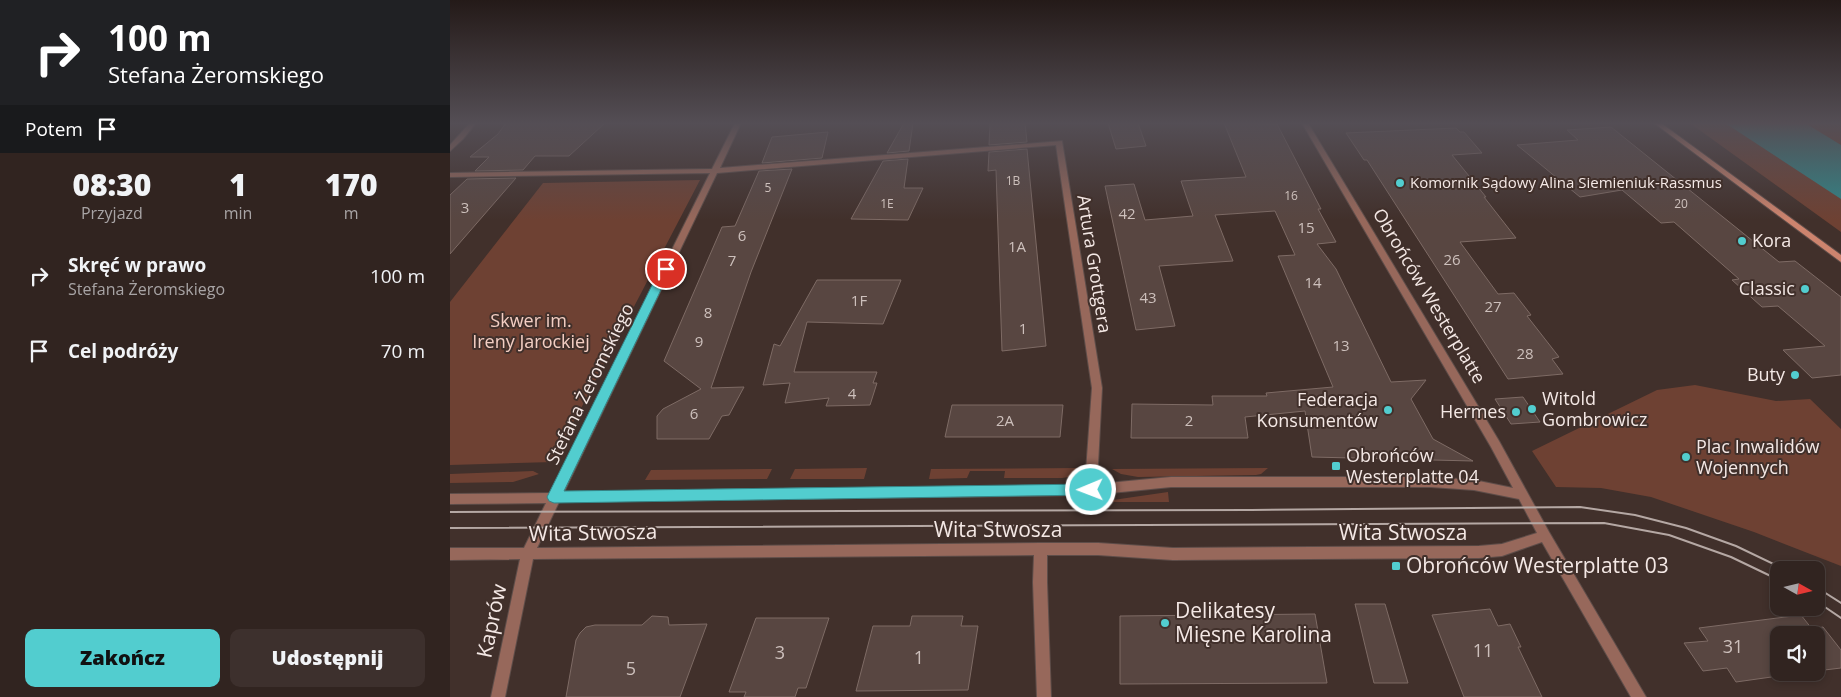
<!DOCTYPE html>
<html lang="pl">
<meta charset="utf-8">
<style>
body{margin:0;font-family:"Open Sans",sans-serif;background:#3d302d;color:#f1f3f6;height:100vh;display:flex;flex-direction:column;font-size:19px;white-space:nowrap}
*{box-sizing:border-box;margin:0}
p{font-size:16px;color:#a8a4a5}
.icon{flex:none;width:28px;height:28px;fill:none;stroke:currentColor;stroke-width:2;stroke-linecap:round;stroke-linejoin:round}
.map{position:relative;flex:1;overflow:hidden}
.side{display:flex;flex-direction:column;background:#312420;width:450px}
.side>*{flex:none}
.top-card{background:#202124;color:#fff;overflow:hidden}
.needle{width:32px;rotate:98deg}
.fabs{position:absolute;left:1320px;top:561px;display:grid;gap:10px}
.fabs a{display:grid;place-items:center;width:55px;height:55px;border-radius:10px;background:#312420;box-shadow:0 2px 8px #0003,0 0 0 1px #4c413e;font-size:25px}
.pin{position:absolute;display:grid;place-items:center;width:42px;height:42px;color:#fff;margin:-21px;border:2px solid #fff;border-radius:50%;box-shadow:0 1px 5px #0007}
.me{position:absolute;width:55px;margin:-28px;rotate:269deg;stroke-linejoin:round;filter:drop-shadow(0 0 4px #0008)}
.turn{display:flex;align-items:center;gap:18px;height:105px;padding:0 25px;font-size:22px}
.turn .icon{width:65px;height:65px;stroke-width:2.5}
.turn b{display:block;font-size:35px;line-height:42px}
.then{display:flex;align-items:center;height:48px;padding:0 25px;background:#0003;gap:10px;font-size:19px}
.eta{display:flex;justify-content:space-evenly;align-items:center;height:85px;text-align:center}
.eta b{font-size:30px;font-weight:800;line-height:35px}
.action{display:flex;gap:10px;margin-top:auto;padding:10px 25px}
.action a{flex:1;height:58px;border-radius:10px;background:#52cdcf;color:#111;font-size:20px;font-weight:800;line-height:58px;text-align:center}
.action a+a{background:#3d302d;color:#f1f3f6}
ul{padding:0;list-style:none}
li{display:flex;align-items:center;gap:15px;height:75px;padding:0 25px}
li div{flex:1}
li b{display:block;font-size:19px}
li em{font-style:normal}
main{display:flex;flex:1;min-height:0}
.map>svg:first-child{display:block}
</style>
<main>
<section class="side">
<div class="top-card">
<div class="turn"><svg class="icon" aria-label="right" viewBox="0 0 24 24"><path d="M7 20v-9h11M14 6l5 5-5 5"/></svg><div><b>100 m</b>Stefana Żeromskiego</div></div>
<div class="then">Potem<svg class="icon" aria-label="arrive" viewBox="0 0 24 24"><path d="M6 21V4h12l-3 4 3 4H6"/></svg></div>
</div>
<div class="eta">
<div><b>08:30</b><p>Przyjazd</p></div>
<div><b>1</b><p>min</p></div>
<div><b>170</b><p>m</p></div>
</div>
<ul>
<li><svg class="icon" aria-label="right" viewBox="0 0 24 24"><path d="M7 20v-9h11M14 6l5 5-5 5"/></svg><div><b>Skręć w prawo</b><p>Stefana Żeromskiego</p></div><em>100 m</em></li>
<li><svg class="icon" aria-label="arrive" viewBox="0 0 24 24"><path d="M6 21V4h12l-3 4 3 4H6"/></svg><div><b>Cel podróży</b></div><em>70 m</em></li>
</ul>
<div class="action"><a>Zakończ</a><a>Udostępnij</a></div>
</section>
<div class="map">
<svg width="1391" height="697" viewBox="0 0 1391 697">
<rect width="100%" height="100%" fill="#41302b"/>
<path fill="#6e4133" d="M1239,123h152v109l-143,-103z
M250,180l-147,282 -103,3v-163l93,-119z
M1245,385l81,16 34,-2 31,30v137l-87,-34 -103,-35 -50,-9 -45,-1 -24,-36 125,-61z
M417,468l-3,11h-74l5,-10z
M630,468l-11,9 -7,1h-58l1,-7h-35l-3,7 -38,1 2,-10z
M818,468l-7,6 -5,1 -118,2 -17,-3 -9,-5z
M322,469l-5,10 -122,1 6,-10z
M83,471l6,3 -26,8 -63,1v-9z
M718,492l1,10h-70z"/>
<path fill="#318789" d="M1275,123h80l36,22v54z"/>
<path fill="#584641" stroke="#7e6b65" d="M56,123h99l-36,33h-34l-12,14 -48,1 14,-14h-19l28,-23z
M454,123h9l-4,28 -22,2z
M540,123h35l2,19 -38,3z
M658,123h30l8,23 -30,3z
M774,123l53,1 44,85h-3l18,33 -19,2 19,25 55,113 35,-2 -15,19 22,40 40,22 -161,-4 -7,-46 -60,6 3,21h-117l1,-34 81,1 -1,-9h55l-1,-3 67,-6 -55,-131 17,-1 -20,-44 -60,4 18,46 -74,5 16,60 -39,4 -31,-144 29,-2 11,36 48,-4 -12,-35 65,-4z
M1161,127l168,135 16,-1 46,36v78l-29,3 -29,-28 42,-4 -47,-40 -16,1 -30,-27 7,-1 -65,-57 -13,1 -39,-33 -42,7 -63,-52 61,-5 -11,-10z
M1006,128l4,4h4l18,21 -30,2 34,42h-2l32,41 -56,4 38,52 16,-1 17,22 -4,1 32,41 -7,2 11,15 -55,5 -141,-219h-3l-18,-27z
M378,132l-6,26 -60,5 10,-26z
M577,149l19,197 -44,5 -6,-181 -8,1 1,-19z
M458,159l-4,29h19l-15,32 -57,-1 32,-58z
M342,169l-41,103 -40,116 33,-1 -15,28 -7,1 -13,23h-52v-23l6,-7 38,-20 -37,-28 58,-134 13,-1 24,-55z
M66,178l-66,76v-59l17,-16z
M367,280h84l-18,44 -76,-2 -13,50h83l-4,11h4l-7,22 -44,1 3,-8 -44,5 5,-20 -27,2 11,-41 6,2z
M1073,397l17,25 -29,2 -16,-25z
M502,405h111l-3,32h-115z
M905,604h30l23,79h-34z
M1040,609l8,17 12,-2 11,23h-3l24,50h-78l-32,-82z
M865,614l12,69 -207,1v-68z
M1351,615l11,14 11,-2 18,23v18l-25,3v-36h-37v37h28l-71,10 -9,-14 -24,3 -19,-28 24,-2 -9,-13z
M202,616l16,1 1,8 38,-1 -27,73h-114l10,-57 4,-7 6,-6 9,-2h47z
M462,616h51l-2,10h17l-10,64 -112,1 17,-65h37z
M306,618h73l-23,70h-8l-3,9h-51l2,-5h-17z"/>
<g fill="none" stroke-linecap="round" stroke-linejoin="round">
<defs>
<path id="street" d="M20,123h6l-13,16 -13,12v-6z
M285,123h6l-21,45 342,-27 40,247 -5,96 74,-7h260l43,3 39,8 -22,-41 -189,-324h6l191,318 50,91 97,165h-15l-89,-155 -40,14 -23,2 -306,2 -75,-5h-51v27l4,115h-14l-4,-115 1,-27 -501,4 -28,138h-14l29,-138 -70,1v-12h74l22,-45 -96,1v-10l101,-1 159,-320 -260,4v-4l262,-4zM606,145l36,243 -7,97 -521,7 153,-319zM721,487h260l43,3 45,9 18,34 -35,11 -23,2 -306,2 -75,-5h-57l-504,5 22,-46 532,-7z"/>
<path id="secondary" d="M1204,123h7l180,132v7z"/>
</defs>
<use href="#street" stroke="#5e4d49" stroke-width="2"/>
<use href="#secondary" stroke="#5e4d49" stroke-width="2"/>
<use href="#street" fill="#97685b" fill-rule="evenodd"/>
<use href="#secondary" fill="#cd846e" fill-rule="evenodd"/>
<path stroke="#b5a8a4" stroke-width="2" d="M0,512l801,-2 329,-3 55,8 51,13 50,18 50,24
M0,528l1154,-5 65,12 62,22 48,23
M1366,587l25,16
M1366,601l25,17"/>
</g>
<linearGradient id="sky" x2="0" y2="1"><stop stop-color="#241a18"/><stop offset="0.56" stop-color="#544e55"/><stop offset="1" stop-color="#544e55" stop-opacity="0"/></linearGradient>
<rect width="1391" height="220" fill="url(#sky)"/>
<path fill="#52cdcf" stroke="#358587" d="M216,266l5,3 -107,222 527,-7 5,2 2,4 -2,4 -5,1 -537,8 -5,-2 -2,-4 113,-228z"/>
<g fill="#52cdcf" stroke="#41302b" stroke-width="2">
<circle cx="950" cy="183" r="5"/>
<circle cx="1292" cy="241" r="5"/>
<circle cx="1355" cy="289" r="5"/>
<circle cx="1345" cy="375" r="5"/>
<circle cx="1082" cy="409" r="5"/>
<circle cx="938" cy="410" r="5"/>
<circle cx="1066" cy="412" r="5"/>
<circle cx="1236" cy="457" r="5"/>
<rect x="881" y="461" width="10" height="10" rx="2.5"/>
<rect x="941" y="561" width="10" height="10" rx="2.5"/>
<circle cx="715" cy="623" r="5"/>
</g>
<g text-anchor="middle" stroke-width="4" stroke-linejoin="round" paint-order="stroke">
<g font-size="12" fill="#cdc0bc">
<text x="563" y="185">1B</text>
<text x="318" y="192">5</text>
<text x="841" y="200">16</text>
<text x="437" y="208">1E</text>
<text x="1231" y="208">20</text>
</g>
<g font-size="15" fill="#f4e8e5" stroke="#41302b" text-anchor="start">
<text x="960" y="188">Komornik Sądowy Alina Siemieniuk-Rassmus</text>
</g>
<g font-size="15" fill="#cdc0bc">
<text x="15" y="213">3</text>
<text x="677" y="219">42</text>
<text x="856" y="233">15</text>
<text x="292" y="241">6</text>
<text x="567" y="252">1A</text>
<text x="1002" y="265">26</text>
<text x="282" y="266">7</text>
<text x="863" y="288">14</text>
<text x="698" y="303">43</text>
<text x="409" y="306">1F</text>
<text x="1043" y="312">27</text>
<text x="258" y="318">8</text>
<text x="573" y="334">1</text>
<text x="249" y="347">9</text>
<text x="891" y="351">13</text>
<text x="1075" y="359">28</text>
<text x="402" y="399">4</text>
<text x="244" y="419">6</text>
<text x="555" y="426">2A</text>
<text x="739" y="426">2</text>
</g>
<g font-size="18" fill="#f4e8e5" stroke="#41302b" text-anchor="start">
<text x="1302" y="247">Kora</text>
<text x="1345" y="295" text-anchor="end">Classic</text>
<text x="1335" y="381" text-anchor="end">Buty</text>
<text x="1092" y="405">Witold<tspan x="1092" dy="21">Gombrowicz</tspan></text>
<text x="928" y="406" text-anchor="end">Federacja<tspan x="928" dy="21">Konsumentów</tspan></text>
<text x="1056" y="418" text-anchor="end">Hermes</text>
<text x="1246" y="453">Plac Inwalidów<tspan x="1246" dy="21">Wojennych</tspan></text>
<text x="896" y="462">Obrońców<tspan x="896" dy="21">Westerplatte 04</tspan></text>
</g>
<g font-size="18" fill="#f4e8e5" stroke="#41302b">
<text transform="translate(644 264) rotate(81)" y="6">Artura Grottgera</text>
<text transform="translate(979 296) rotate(59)" y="6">Obrońców Westerplatte</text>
<text transform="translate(140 384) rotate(-64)" y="6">Stefana Żeromskiego</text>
</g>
<g font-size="18" fill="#f3cec3" stroke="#41302b">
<text x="81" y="327">Skwer im.<tspan x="81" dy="21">Ireny Jarockiej</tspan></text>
</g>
<g font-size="18" fill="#cdc0bc">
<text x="1283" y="653">31</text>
<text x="1033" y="657">11</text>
<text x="330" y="659">3</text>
<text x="469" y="664">1</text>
<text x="181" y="675">5</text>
</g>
<g font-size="21" fill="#f4e8e5" stroke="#41302b">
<text x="548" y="537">Wita Stwosza</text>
<text transform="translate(143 533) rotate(-1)" y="7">Wita Stwosza</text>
<text x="953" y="540">Wita Stwosza</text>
<text transform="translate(42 621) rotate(-78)" y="7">Kaprów</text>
</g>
<g font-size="21" fill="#f4e8e5" stroke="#41302b" text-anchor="start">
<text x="956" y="573">Obrońców Westerplatte 03</text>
<text x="725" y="618">Delikatesy<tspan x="725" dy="24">Mięsne Karolina</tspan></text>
</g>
</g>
</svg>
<div class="fabs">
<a><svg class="needle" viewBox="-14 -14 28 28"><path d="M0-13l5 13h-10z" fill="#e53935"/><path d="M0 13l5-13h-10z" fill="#a8a4a5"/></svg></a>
<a><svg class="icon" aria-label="sound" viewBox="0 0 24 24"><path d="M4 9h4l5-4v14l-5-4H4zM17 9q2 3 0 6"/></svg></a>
</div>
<div class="pin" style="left:216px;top:269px;background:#d93025"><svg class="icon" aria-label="arrive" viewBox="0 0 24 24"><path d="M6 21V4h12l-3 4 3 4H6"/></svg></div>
<svg class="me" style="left:641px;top:490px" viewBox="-20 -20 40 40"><circle r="17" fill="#52cdcf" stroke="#fff" stroke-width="3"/><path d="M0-11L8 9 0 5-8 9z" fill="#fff"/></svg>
</div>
</main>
